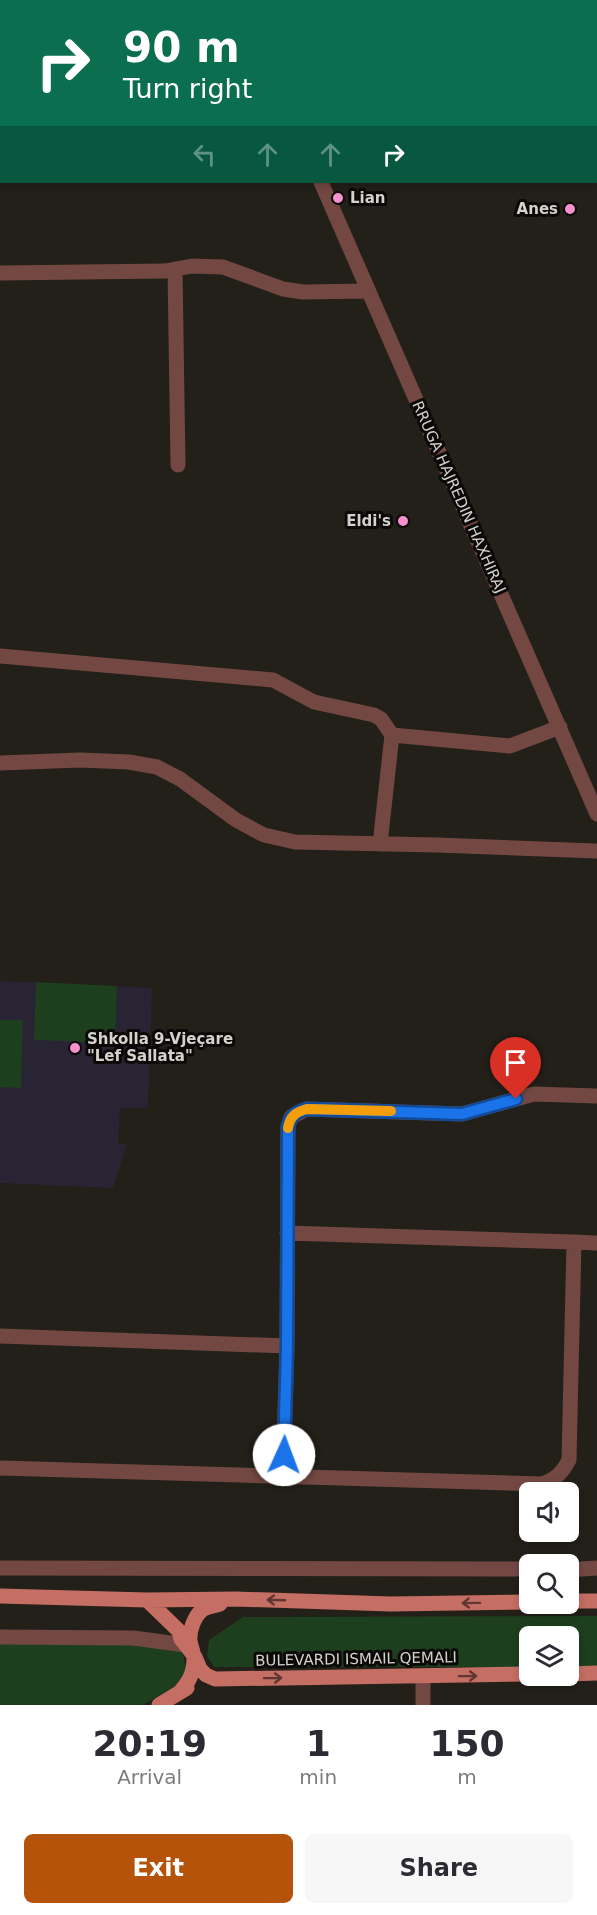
<!DOCTYPE html>
<meta charset="utf-8">
<style>
body{margin:0;font-family:"DejaVu Sans",sans-serif;background:#f7f7f7;color:#2b2b33;height:100vh;display:flex;flex-direction:column;font-size:22px;white-space:nowrap}
*{box-sizing:border-box;margin:0}
p{font-size:20px;color:#7c7c81}
.icon{flex:none;width:33px;height:33px;fill:none;stroke:currentColor;stroke-width:2;stroke-linecap:round;stroke-linejoin:round}
.map{position:relative;height:1705px;overflow:hidden}
.details{display:flex;flex-direction:column;background:#fff;flex:1}
.details>*{flex:none}
.banner{position:absolute;left:0px;top:0px;width:597px;height:183px;box-shadow:0 3px 9px #0003;background:#0b6e4f;color:#fff;overflow:hidden}
.buttons{position:absolute;left:519px;top:1482px;display:grid;gap:12px}
.buttons a{display:grid;place-items:center;width:60px;height:60px;border-radius:9px;background:#fff;box-shadow:0 3px 9px #0003;font-size:30px}
.pin{position:absolute;display:grid;place-items:center;width:51px;height:51px;color:#fff;margin:-62px -26px;border-radius:50% 50% 50% 0;rotate:-45deg;box-shadow:0 0 6px #0007}
.pin .icon{rotate:45deg}
.me{position:absolute;width:66px;margin:-33px;rotate:2deg;stroke-linejoin:round;filter:drop-shadow(0 0 4px #0008)}
.turn{display:flex;align-items:center;gap:21px;height:126px;padding:0 24px;font-size:27px}
.turn .icon{width:78px;height:78px;stroke-width:2.5}
.turn b{display:block;font-size:42px;line-height:51px}
.lanes{display:flex;align-items:center;height:57px;padding:0 24px;background:#0003;justify-content:center;gap:30px;direction:ltr}
.lanes .off{opacity:.35}
.eta{display:flex;justify-content:space-evenly;align-items:center;height:102px;text-align:center}
.eta b{font-size:36px;font-weight:600;line-height:42px}
.button{display:flex;gap:12px;margin-top:auto;padding:12px 24px}
.button a{flex:1;height:69px;border-radius:9px;background:#b45309;color:#fff;font-size:24px;font-weight:600;line-height:69px;text-align:center}
.button a+a{background:#f7f7f7;color:#2b2b33}
.map>svg:first-child{display:block}
</style>
<div class="map">
<svg width="597" height="1705" viewBox="0 0 597 1705">
<rect width="100%" height="100%" fill="#231f19"/>
<path fill="#282434" d="M0,981l152,7 -4,120h-28l-2,36h9l-14,44 -113,-5z"/>
<path fill="#1d3f1e" d="M36,982l81,4 -2,57 -81,-3z
M0,1020h23l-2,68 -21,-1z
M597,1616v51h-28l-1,-31h-38l-1,31h-315l-7,-11 2,-16 34,-23z
M0,1642l135,2 47,7 5,19 -13,17 -31,18h-143z"/>
<g fill="none" stroke-linecap="round" stroke-linejoin="round">
<path stroke="#734843" stroke-width="15" d="M164,0l17,2
M537,0l1,2
M87,2l7,-2
M250,2l6,-2
M0,43l2,-1
M596,90l1,2
M321,182l276,632
M175,269l3,196
M0,273l165,-2 27,-5 31,1 60,22 20,3 65,-1
M0,656l273,24 41,22 60,13 7,4 11,16 118,11 50,-19
M0,763l80,-3 49,2 28,5 23,12 56,41 28,15 31,7 143,3 159,6
M380,844l12,-109
M287,1233l287,9
M0,1336l287,10
M0,1468l542,16c14,-5 20,-11 27,-24l5,-218 23,1
M283,1477l4,-131 1,-220 3,-9 16,-8 155,5 72,-20 63,2
M0,1568l530,1
M568,1570l29,-2
M0,1637l133,1 53,7
M423,1705v-29"/>
<path stroke="#c56e64" stroke-width="15" d="M0,1596l147,4 89,-1 155,5 139,-2
M147,1600l32,31 2,8 14,18 5,12 6,6 9,4 315,-5
M568,1601h29
M568,1674l29,-1
M179,1693c9,-10 15,-19 15,-34 0,-6 -3,-12 -4,-18 -1,-10 4,-24 12,-31 4,-3 13,-4 18,-6
M159,1705l28,-17"/>
</g>
<defs><path id="oneway-shaft" d="M-6 0H5M1.5-3L5.5 0L1.5 3" fill="none" stroke-width="1.6" stroke-linecap="round" stroke-linejoin="round" transform="scale(1.5)"/></defs>
<g stroke="#5f3631">
<use href="#oneway-shaft" transform="translate(276 1600) rotate(-178)"/>
<use href="#oneway-shaft" transform="translate(471 1603) rotate(179)"/>
<use href="#oneway-shaft" transform="translate(468 1676) rotate(-1)"/>
<use href="#oneway-shaft" transform="translate(273 1678) rotate(-1)"/>
</g>
<g fill="none" stroke-linecap="round" stroke-linejoin="round">
<defs>
<path id="route" d="M284,1455l3,-109 1,-220c3,-11 8,-14 19,-17l155,5 54,-15"/>
</defs>
<use href="#route" stroke="#114b97" stroke-width="15"/>
<use href="#route" stroke="#1a73e8" stroke-width="10"/>
<path stroke="#f59e0b" stroke-width="10" d="M288,1128c2,-12 8,-16 19,-19l84,2"/>
</g>
<g fill="#f690cf" stroke="#0b0907" stroke-width="2">
<circle cx="338" cy="198" r="6"/>
<circle cx="570" cy="209" r="6"/>
<circle cx="403" cy="521" r="6"/>
<circle cx="75" cy="1048" r="6"/>
</g>
<g text-anchor="middle" stroke-width="6" stroke-linejoin="round" paint-order="stroke">
<g font-size="15" font-weight="bold" fill="#d4d2cd" stroke="#0b0907" text-anchor="start">
<text x="350" y="203">Lian</text>
<text x="558" y="214" text-anchor="end">Anes</text>
<text x="391" y="526" text-anchor="end">Eldi's</text>
<text x="87" y="1044">Shkolla 9-Vjeçare<tspan x="87" dy="17">"Lef Sallata"</tspan></text>
</g>
<g font-size="15" fill="#d4d2cd" stroke="#0b0907">
<text transform="translate(459 497) rotate(66)" y="5">RRUGA HAJREDIN HAXHIRAJ</text>
<text transform="translate(356 1659) rotate(-1)" y="5">BULEVARDI ISMAIL QEMALI</text>
</g>
</g>
</svg>
<div class="buttons">
<a><svg class="icon" aria-label="sound" viewBox="0 0 24 24"><path d="M4 9h4l5-4v14l-5-4H4zM17 9q2 3 0 6"/></svg></a>
<a><svg class="icon" aria-label="search" viewBox="0 0 24 24"><circle cx="10" cy="10" r="6"/><path d="M15 15l6 6"/></svg></a>
<a><svg class="icon" aria-label="layers" viewBox="0 0 24 24"><path d="M12 4l9 5-9 5-9-5zM3 14l9 5 9-5"/></svg></a>
</div>
<div class="pin" style="left:516px;top:1099px;background:#d93025"><svg class="icon" aria-label="arrive" viewBox="0 0 24 24"><path d="M6 21V4h12l-3 4 3 4H6"/></svg></div>
<svg class="me" style="left:284px;top:1455px" viewBox="-20 -20 40 40"><circle r="19" fill="#fff"/><path d="M0-13L10 11 0 6-10 11z" fill="#1a73e8"/></svg>
<div class="banner">
<div class="turn"><svg class="icon" aria-label="right" viewBox="0 0 24 24"><path d="M7 20v-9h11M14 6l5 5-5 5"/></svg><div><b>90 m</b>Turn right</div></div>
<div class="lanes"><svg class="icon off" aria-label="left" viewBox="0 0 24 24"><path d="M17 20v-9H6M10 6l-5 5 5 5"/></svg><svg class="icon off" aria-label="ahead" viewBox="0 0 24 24"><path d="M12 20V5M6 11l6-6 6 6"/></svg><svg class="icon off" aria-label="ahead" viewBox="0 0 24 24"><path d="M12 20V5M6 11l6-6 6 6"/></svg><svg class="icon" aria-label="right" viewBox="0 0 24 24"><path d="M7 20v-9h11M14 6l5 5-5 5"/></svg></div>
</div>
</div>
<section class="details">
<div class="eta">
<div><b>20:19</b><p>Arrival</p></div>
<div><b>1</b><p>min</p></div>
<div><b>150</b><p>m</p></div>
</div>
<div class="button"><a>Exit</a><a>Share</a></div>
</section>
